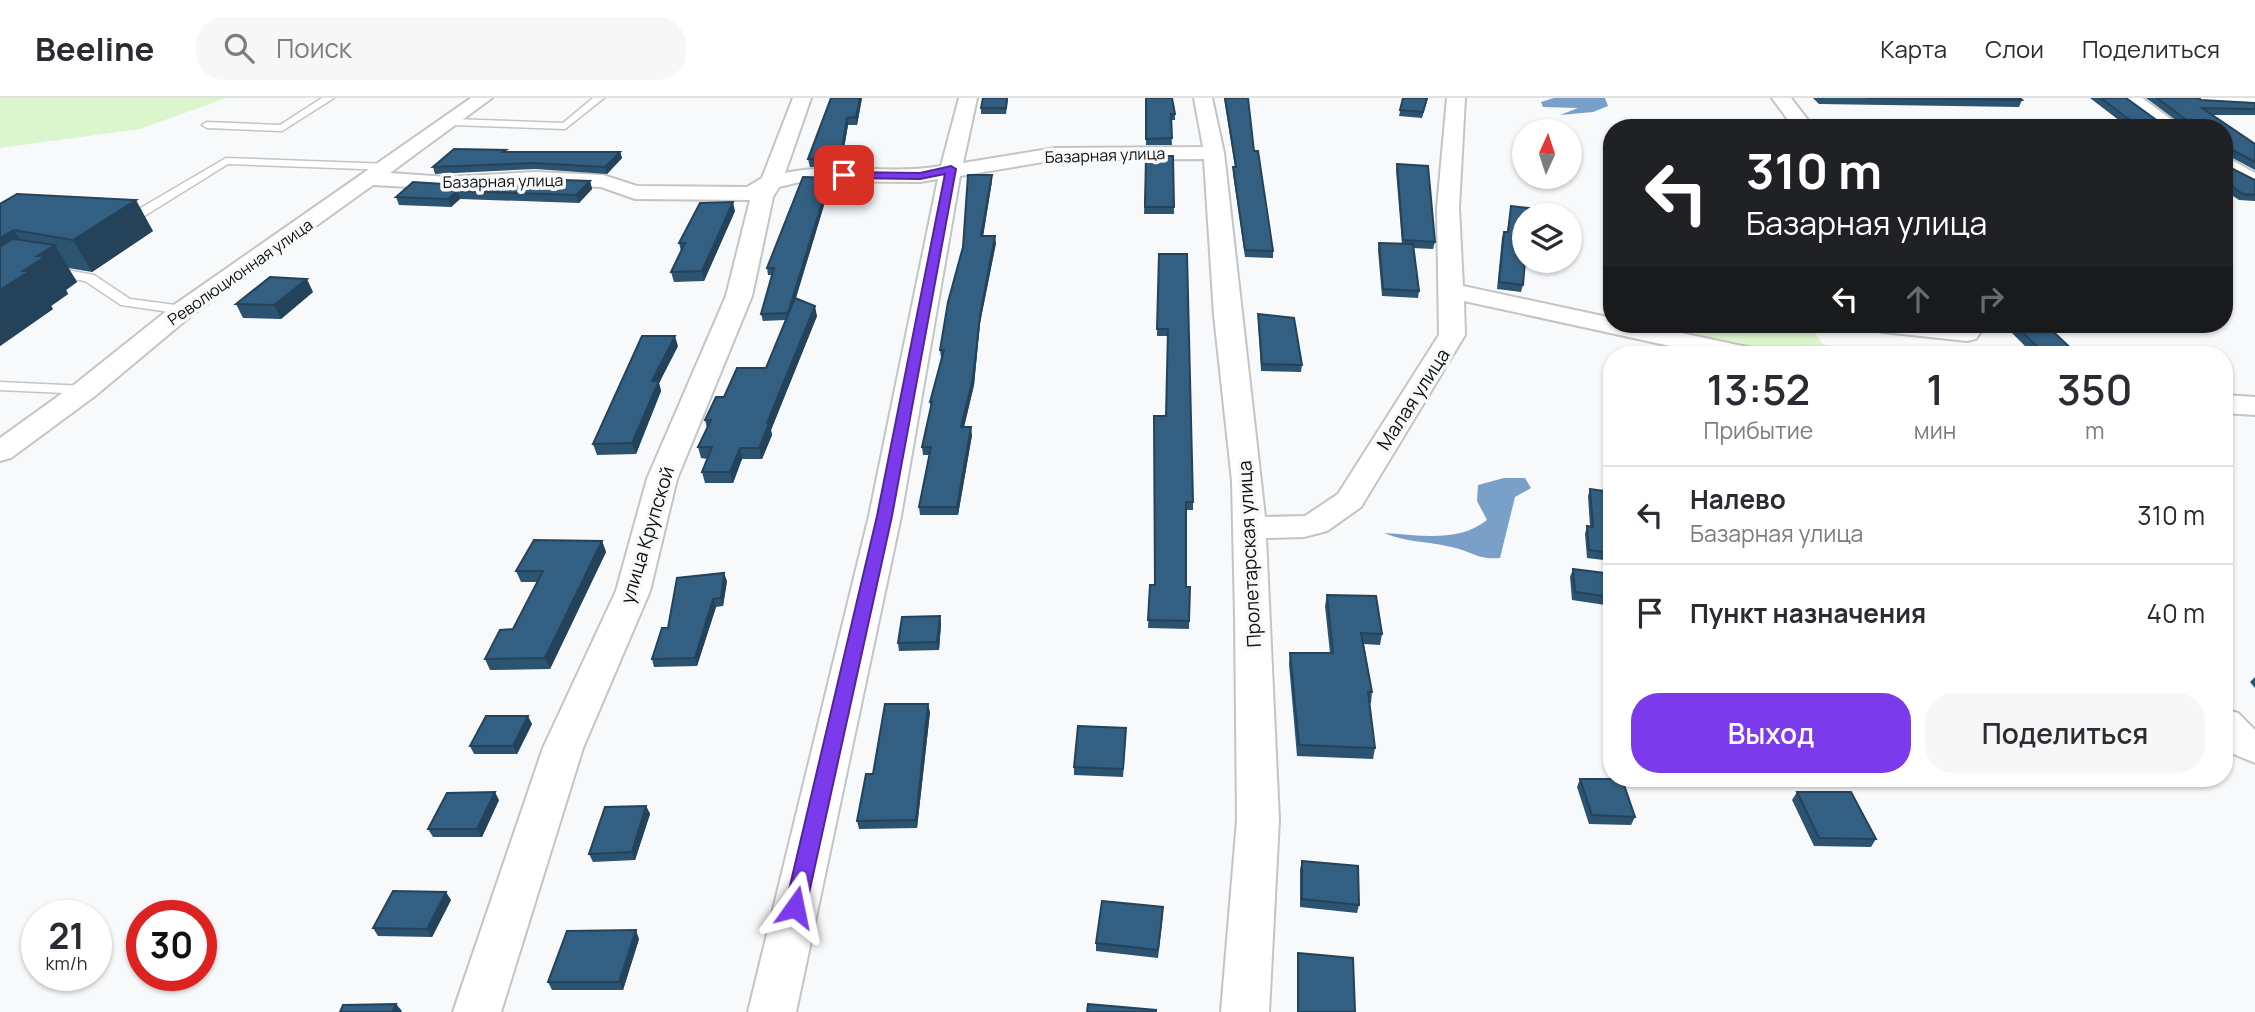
<!DOCTYPE html>
<html lang="ru">
<meta charset="utf-8">
<style>
body{margin:0;font-family:Manrope,sans-serif;background:#f7f7f7;color:#2b2b33;height:100vh;display:flex;flex-direction:column;font-size:26px;white-space:nowrap}
*{box-sizing:border-box;margin:0}
p{font-size:23px;color:#7c7c81}
.icon{flex:none;width:38px;height:38px;fill:none;stroke:currentColor;stroke-width:2;stroke-linecap:round;stroke-linejoin:round}
.map{position:relative;flex:1;overflow:hidden}
.details{position:absolute;left:1603px;top:248px;width:630px;height:441px;display:flex;flex-direction:column;background:#fff;border-radius:28px;box-shadow:0 2px 5px #0004}
.details>*{flex:none}
.guide{position:absolute;left:1603px;top:21px;width:630px;height:214px;border-radius:28px;box-shadow:0 2px 5px #0004;background:#202124;color:#fff;overflow:hidden}
.needle{width:46px;rotate:3deg}
.controls{position:absolute;left:1512px;top:21px;display:grid;gap:14px}
.controls a{display:grid;place-items:center;width:70px;height:70px;border-radius:50%;background:#fff;box-shadow:0 2px 5px #0004;font-size:35px}
.speed{position:absolute;left:21px;top:802px;display:flex;gap:14px;font-size:35px;font-weight:700;text-align:center}
.speed>*{display:grid;place-content:center;width:91px;height:91px;border-radius:50%;background:#fff;box-shadow:0 2px 5px #0004;line-height:1}
.speed small{font-size:18px;font-weight:400}
.speed .limit{border:10px solid #d22;background:#fff;color:#111}
.pin{position:absolute;display:grid;place-items:center;width:60px;height:60px;color:#fff;margin:-30px;border-radius:14px;box-shadow:0 4px 10px #0006}
.me{position:absolute;width:77px;margin:-38px;rotate:12deg;stroke-linejoin:round;filter:drop-shadow(0 0 5px #0008)}
.turn{display:flex;align-items:center;gap:24px;height:147px;padding:0 28px;font-size:32px}
.turn .icon{width:91px;height:91px;stroke-width:2.5}
.turn b{display:block;font-size:49px;line-height:60px}
.lanes{display:flex;align-items:center;height:66px;padding:0 28px;background:#0003;justify-content:center;gap:35px;direction:ltr}
.lanes .off{opacity:.35}
.eta{display:flex;justify-content:space-evenly;align-items:center;height:119px;text-align:center}
.eta b{font-size:42px;font-weight:600;line-height:49px}
.cta{display:flex;gap:14px;margin-top:auto;padding:14px 28px}
.cta a{flex:1;height:80px;border-radius:28px;background:#7c3aed;color:#fff;font-size:28px;font-weight:600;line-height:80px;text-align:center}
.cta a+a{background:#f7f7f7;color:#2b2b33}
ul{padding:0;list-style:none}
li{display:flex;align-items:center;gap:21px;height:98px;padding:0 28px;border-top:2px solid #e1e1e2}
li div{flex:1}
li b{display:block;font-size:26px}
li em{font-style:normal}
header{display:flex;align-items:center;gap:42px;box-sizing:border-box;height:98px;padding:0 35px;background:#fff;border-bottom:2px solid #e1e1e2}
header strong{font-size:33px}
nav{display:flex;gap:38px;margin-inline-start:auto;font-size:24px}
.search{width:490px;height:63px;background:#f7f7f7;display:flex;align-items:center;gap:18px;box-sizing:border-box;padding:0 24px;border-radius:28px;color:#7c7c81;font-size:26px}
.map>svg:first-child{display:block}
</style>
<header>
<strong>Beeline</strong>
<div class="search"><svg class="icon" aria-label="search" viewBox="0 0 24 24"><circle cx="10" cy="10" r="6"/><path d="M15 15l6 6"/></svg>Поиск</div>
<nav><a>Карта</a><a>Слои</a><a>Поделиться</a></nav>
</header>
<div class="map">
<svg width="2255" height="914" viewBox="0 0 2255 914">
<rect width="100%" height="100%" fill="#f8f9fb"/>
<path fill="#dbf5cd" d="M0,0h226l-86,31 -140,19z
M1701,226h109l12,20 24,7 51,4h-93l-39,-9 -42,-1 -28,-7z"/>
<path fill="#79a0c9" d="M1554,0h51l3,8 -15,6 -33,3 18,-7 -35,-1 -2,-5z
M1504,380h21l6,10 -16,9 -15,61c-23,2 -28,-7 -49,-11 -24,-6 -42,-4 -67,-14 34,2 75,10 103,-13l-10,-19 1,-16z"/>
<g fill="none" stroke-linecap="round" stroke-linejoin="round">
<defs>
<path id="lane" d="M322,0h12l-52,33 -75,-3 -5,-3 5,-3 73,3z
M593,0h11l-39,31 -114,-4 -5,-3 5,-3 112,4z
M226,60l163,6 6,3 -6,3 -161,-6 -90,56h-17l-6,-4 6,-4 11,1z
M50,169l44,8 36,24 53,7 7,4 -7,4 -62,-9 -36,-24 -40,-7 -1,-3z
M0,284l85,4 7,4 -7,4 -85,-4z"/>
<path id="street" d="M471,0h21l-102,75 57,4 88,-5 68,3 34,11 110,1 15,-9 31,-80h18l-26,75c51,-11 105,2 156,-7l18,-68h18l-14,65 92,-15 148,-1 -9,-49h18l12,55 41,364 40,-1 33,-22 101,-159 -2,-127 10,-110h18l-6,110 4,78 149,32v6h27l108,23 10,2 3,6h-49l-247,-54 1,34 -104,172 -34,24 -23,6 -38,1 13,282 -10,192h-48l16,-192 -2,-205 -3,-134 -18,-166 -10,-156 -149,1 -95,16 -59,340 -105,496h-48l121,-496 69,-337 -18,3 -116,-1 -25,6 -6,10 -21,99 -75,183 -27,112 -67,157 -82,264h-48l90,-264 73,-157 31,-112 79,-183 24,-96 -115,-1 -34,-12 -66,-3 -88,5 -74,-4 -181,130 -97,81 -84,62 -11,3v-23l75,-54 99,-79z
M1772,0h19l23,30h-20z
M2120,0h22l41,30h-23z
M2190,0h65v8l-56,-2z
M2224,58l31,17v15l-31,-17z
M1870,226h84l22,3 4,6 -4,6 -9,2 -84,-9 -9,-2z
M2224,297l31,2v18l-31,-2z
M2224,611l14,4 17,17v33l-31,-13z"/>
</defs>
<use href="#lane" stroke="#c3c4c5" stroke-width="3"/>
<use href="#street" stroke="#c3c4c5" stroke-width="4"/>
<use href="#lane" fill="#fff" fill-rule="evenodd"/>
<use href="#street" fill="#fff" fill-rule="evenodd"/>
</g>
<path fill="#2c5370" d="M862,0l-5,27h-9l-7,41 -31,1 -2,-8z
M1008,0l-2,16h-25v-6z
M1146,0l29,16v6h-4l1,25h-26z
M1224,0h24l6,53 19,100v7l-28,-1 -12,-84v-6h2z
M1403,0h25l-6,20 -23,-2z
M1813,0h207l2,2 -3,7 -200,-3z
M2090,0h36l36,26h19l-35,-26h53l2,2 54,3v12h-44l44,29v26l-30,-16v11l30,15v21l-16,-1 -15,-10v-62h-95z
M506,52v2h114l2,6 -15,16 -72,-5 -100,5 -2,-7z
M1146,58h27l1,58h-30z
M1397,66l38,78 -2,7 -20,-1 6,43 -1,7 -36,-2 -4,-46 1,-7 23,1 -6,-74z
M803,79l33,1 1,6 -1,9 -8,-1 -32,106 21,18 -46,114 1,5 -10,24h-20l-9,24h-28l-3,-11 5,-13 -6,-1 -3,-11 9,-19 -2,-8 19,-23 42,-29 19,-48 -22,1 -2,-7 11,-39h-4l-1,-7z
M590,83l2,8 -13,14 -119,-4 -9,8 -52,-2 -3,-8 48,-13z
M992,83l-9,55 13,7 -16,80 -6,62 -10,42 8,8 -14,80h-38l-1,-8 10,-52h-6l-1,-8 9,-37 -1,-8 12,-44h-1l-1,-8z
M0,106l153,27 -61,41 -24,-4 9,14 -11,8 2,4 -17,12 2,3 -53,37z
M1511,108l13,9 -1,70 -2,7 -24,-3 5,-51 2,-6h3z
M735,113l-31,70 -30,1 -3,-10 10,-21 -2,-8z
M1159,156l34,248v8h-7v77h4l-1,42 -41,-1 2,-43h5l11,-169 2,-80h-11z
M313,194l-32,27 -38,-1 -7,-14z
M1258,216l44,51 -1,7 -40,-1 -3,-50z
M2003,226h42l33,31h-44z
M678,248l-19,37 2,8 -25,63 -39,1 -4,-11z
M1590,391l22,3v69l-25,-3 -2,-24 2,-8h3l-2,-30z
M602,443l4,11 -56,117 -60,1 -5,-11 28,-30 24,-47h-16l-5,-11z
M1573,471l39,5v32l-40,-6 -2,-23z
M727,483l-4,25 -7,1 -19,59 -43,1 -2,-8z
M1327,497l55,39 -2,11 -16,-1 8,48 -1,11h-1l5,45 -2,11 -76,-3 -8,-92 1,-11h40l-5,-47z
M940,518l1,8 -2,26 -40,1 -1,-8z
M2255,579v11l-5,-6z
M930,614l-13,116 -58,1 -2,-8 16,-47z
M532,626l-15,30h-43l-4,-8z
M1126,638l-3,41 -49,-2v-8z
M1580,681l55,38 -4,8 -42,-1 -12,-37z
M1894,681h58l-4,6 -49,2z
M1797,694l79,47 -5,8 -57,-1 -22,-46z
M499,702l-17,37h-49l-5,-8z
M646,708l4,8 -15,46 -42,2 -4,-8z
M1302,763l57,44 -2,8 -57,-6v-38z
M451,802l-19,37 -54,-1 -5,-8z
M1163,817l-5,43 -62,-7v-8z
M639,841l-16,51h-71l-4,-8z
M1298,855l57,59h-58v-51z"/>
<path fill="#24435b" d="M860,0h2l-5,27 -1,-8z
M847,20l1,7 -7,41 -1,-8z
M620,54l2,6 -15,16 -2,-7z
M992,77v6l-10,62 -1,-7z
M590,83l2,8 -13,14 -3,-8z
M827,88l1,6 -39,128 -1,-7z
M457,93l3,8 -9,8 -3,-8z
M136,102l17,31 -61,41 -19,-32z
M733,104l2,9 -31,70 -2,-10z
M14,132l19,32 -33,19v-43z
M995,138l1,7 -16,80 -6,62 -12,50 -1,-8 19,-111z
M55,147l22,37 -11,8 2,4 -17,12 2,3 -53,37v-56l23,-19 14,-15z
M307,181l6,13 -32,27 -7,-14z
M815,208l2,10 -46,114 1,5 -10,24 -3,-11 8,-25z
M675,238l3,10 -19,37 2,8 -25,63 -4,-11 20,-62z
M971,329l1,8 -14,80 -1,-8z
M740,350l2,11 -9,24 -3,-11z
M602,443l4,11 -56,117 -5,-11z
M724,475l3,8 -4,25 -2,-8z
M713,501l3,8 -19,59 -2,-8z
M940,518l1,8 -2,26 -2,-8z
M928,606l2,8 -13,116 -1,-8z
M528,618l4,8 -15,30 -4,-8z
M495,694l4,8 -17,37 -5,-8z
M646,708l4,8 -15,46 -3,-8z
M446,794l5,8 -19,37 -5,-8z
M636,832l3,9 -16,51 -4,-8z
M396,906l6,7 -1,1h-9z"/>
<path fill="#336082" stroke="#24435b" stroke-width="2" d="M831,0h29l-4,19 -9,1 -7,40 -32,1z
M983,0h24l-1,10h-25z
M1146,0h26l3,16h-4l1,24 -26,1z
M1225,0h23l6,53h4l15,100 -28,-1 -12,-83h3z
M1403,0h24l-4,14 -23,-2z
M1867,0h153l2,2z
M2101,0h25l36,26 24,1 3,-3 -32,-24h42l2,2 54,3v6l-53,-1 53,36v18l-26,-14 -4,2v15l30,15v15l-12,-1 -19,-13v-53h-84z
M454,51l52,1 -3,2h117l-15,15 -72,-4 -100,4z
M1146,58h27l1,51h-29z
M1397,66l31,2 7,76 -32,-2z
M968,77h24l-11,61h14l-15,80 -7,62 -12,49h10l-14,80h-38l12,-60h-9l10,-45h-2l14,-52h-4l8,-48 15,-55z
M803,79l33,1 -1,8h-8l-39,127 -27,1 13,-46h-7z
M533,81l57,2 -14,14 -119,-4 -9,8 -52,-2 17,-15 31,2z
M17,96l119,6 -63,40 -59,-10 -14,8v-34z
M733,104l-31,69 -31,1 14,-29h-6l21,-40z
M1511,108l26,3v6h-13l1,46 -2,24 -24,-3 5,-50h4z
M13,141l42,6 -18,11h9l-23,15h7l-30,19v-43z
M1379,145l34,1 6,47 -36,-2z
M1159,156h28l6,248h-7v85h4l-1,34 -41,-1 2,-35h5l-1,-169h12l2,-87h-11z
M270,179l37,2 -33,26 -38,-1z
M795,200l20,8 -48,117h2l-10,25h-19l-10,24h-28l10,-25h-14l13,-27h-6l11,-23h8l13,-29h29z
M1258,216l36,4 8,47 -40,-1z
M2014,226h31l33,31h-32z
M642,238h33l-23,45h7l-27,62 -39,1z
M1590,391l22,3v61l-23,-3 -2,-24 6,1z
M534,442l68,1 -57,117 -60,1 15,-29 13,-1 30,-58h-27z
M1573,471l39,5v23l-37,-5z
M724,475l-3,25 -8,1 -18,59 -43,1 10,-31h6l9,-50z
M2224,495l7,9 -7,5z
M1327,497l49,1 6,38 -21,-1 11,59h-4l7,56 -76,-3 -9,-92h43z
M940,518l-3,26 -39,1 4,-26z
M885,606h43l-12,116 -59,1 9,-47h7z
M486,618h42l-15,30h-43z
M1078,628l48,2 -3,41 -49,-2z
M1580,681h42l13,38 -43,-2z
M495,694l-18,37h-49l19,-36z
M1797,694h54l25,47 -57,-1z
M646,708l-14,46 -43,2 16,-47z
M1302,763l56,5 1,39 -57,-6z
M393,793l53,1 -19,37 -54,-1z
M1102,803l61,6 -5,43 -62,-7z
M636,832l-17,52h-71l19,-51z
M1298,855l55,5 2,54h-57z
M396,906l-4,8h-52l3,-7z
M1088,906l68,6v2h-69z"/>
<path fill="#7c3aed" stroke="#51269a" stroke-width="2" d="M951,68l5,3 -64,347 -86,391 -3,6 -8,3 -7,-3 -3,-6 92,-391 68,-342 -25,5 -76,-1 -5,-3 5,-3 76,1z"/>
<g text-anchor="middle" stroke-width="7" stroke-linejoin="round" paint-order="stroke">
<g font-size="16" fill="#0f1010" stroke="#f8f9fb">
<text transform="translate(1105 57) rotate(-2)" y="6">Базарная улица</text>
<text transform="translate(503 83) rotate(-1)" y="6">Базарная улица</text>
<text transform="translate(240 174) rotate(-35)" y="6">Революционная улица</text>
</g>
<g font-size="19" fill="#0f1010" stroke="#f8f9fb">
<text transform="translate(1413 301) rotate(-57)" y="7">Малая улица</text>
<text transform="translate(647 437) rotate(-73)" y="7">улица Крупской</text>
<text transform="translate(1249 456) rotate(-93)" y="7">Пролетарская улица</text>
</g>
</g>
</svg>
<div class="controls">
<a><svg class="needle" viewBox="-14 -14 28 28"><path d="M0-13l5 13h-10z" fill="#e53935"/><path d="M0 13l5-13h-10z" fill="#7c7c81"/></svg></a>
<a><svg class="icon" aria-label="layers" viewBox="0 0 24 24"><path d="M12 4l9 5-9 5-9-5zM3 14l9 5 9-5"/></svg></a>
</div>
<div class="speed"><div>21<small>km/h</small></div><div class="limit">30</div></div>
<div class="pin" style="left:844px;top:77px;background:#d93025"><svg class="icon" aria-label="arrive" viewBox="0 0 24 24"><path d="M6 21V4h12l-3 4 3 4H6"/></svg></div>
<svg class="me" style="left:795px;top:809px" viewBox="-20 -20 40 40"><path d="M0-17L14 15 0 8-14 15z" fill="#7c3aed" stroke="#fff" stroke-width="4"/></svg>
<div class="guide">
<div class="turn"><svg class="icon" aria-label="left" viewBox="0 0 24 24"><path d="M17 20v-9H6M10 6l-5 5 5 5"/></svg><div><b>310 m</b>Базарная улица</div></div>
<div class="lanes"><svg class="icon" aria-label="left" viewBox="0 0 24 24"><path d="M17 20v-9H6M10 6l-5 5 5 5"/></svg><svg class="icon off" aria-label="ahead" viewBox="0 0 24 24"><path d="M12 20V5M6 11l6-6 6 6"/></svg><svg class="icon off" aria-label="right" viewBox="0 0 24 24"><path d="M7 20v-9h11M14 6l5 5-5 5"/></svg></div>
</div>
<section class="details">
<div class="eta">
<div><b>13:52</b><p>Прибытие</p></div>
<div><b>1</b><p>мин</p></div>
<div><b>350</b><p>m</p></div>
</div>
<ul>
<li><svg class="icon" aria-label="left" viewBox="0 0 24 24"><path d="M17 20v-9H6M10 6l-5 5 5 5"/></svg><div><b>Налево</b><p>Базарная улица</p></div><em>310 m</em></li>
<li><svg class="icon" aria-label="arrive" viewBox="0 0 24 24"><path d="M6 21V4h12l-3 4 3 4H6"/></svg><div><b>Пункт назначения</b></div><em>40 m</em></li>
</ul>
<div class="cta"><a>Выход</a><a>Поделиться</a></div>
</section>
</div>
